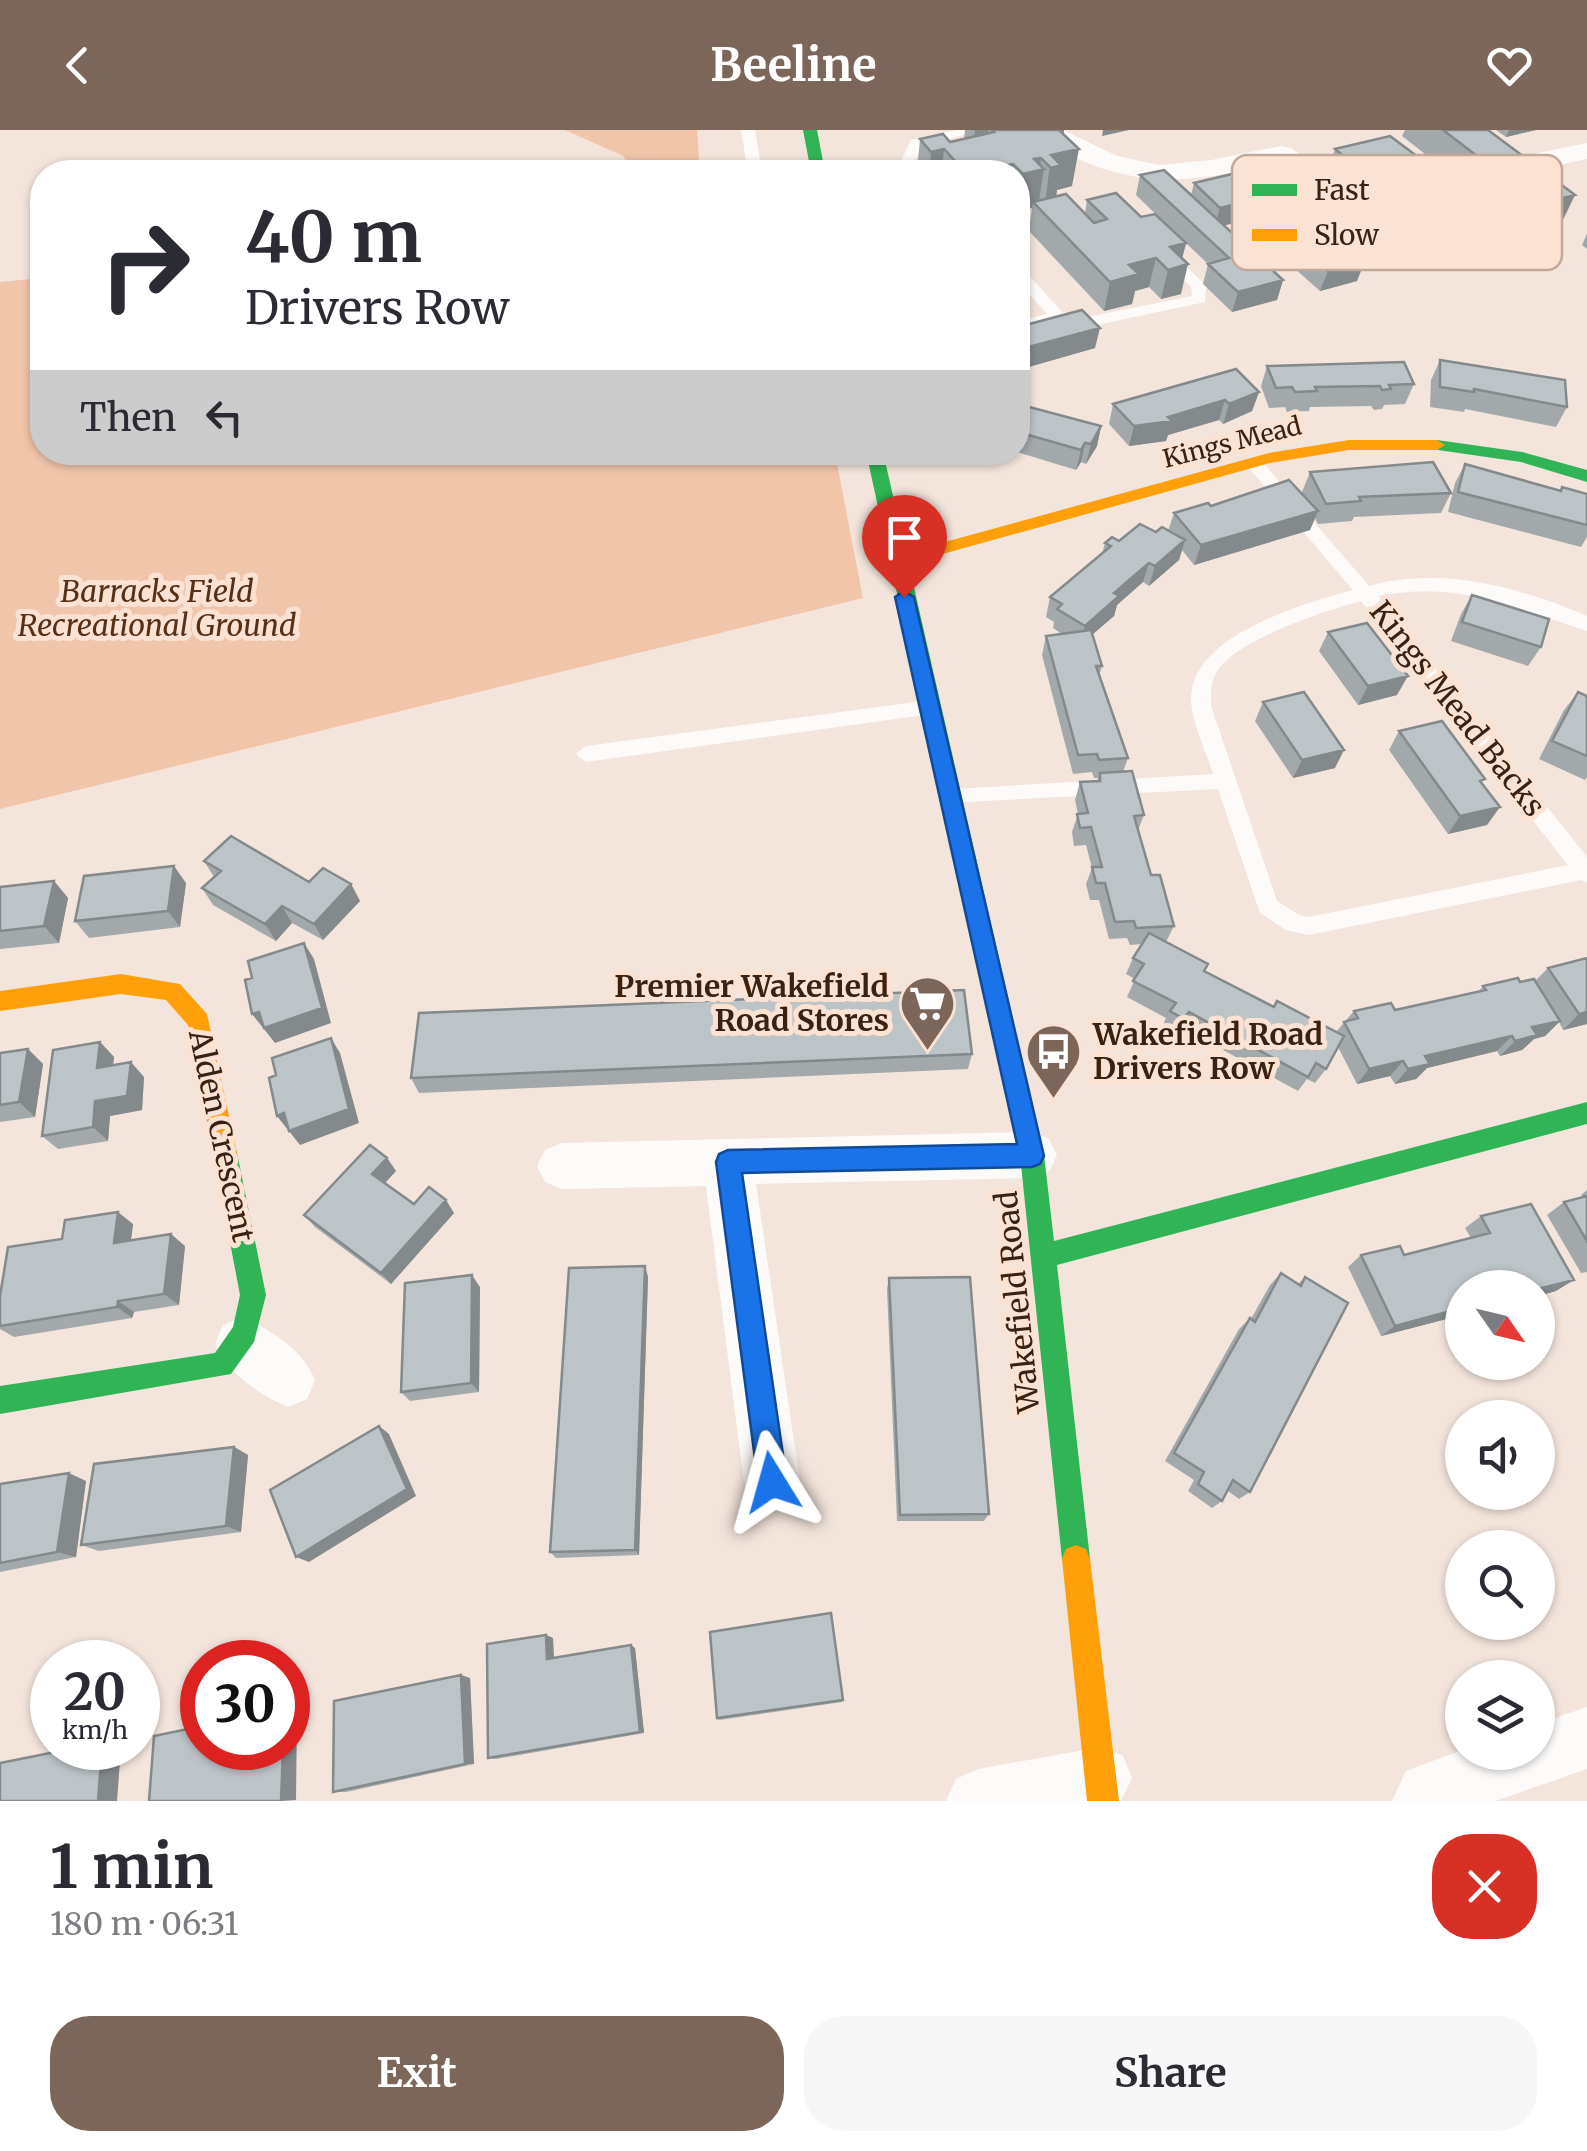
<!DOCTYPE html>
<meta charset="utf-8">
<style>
body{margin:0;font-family:Merriweather,serif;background:#f7f7f7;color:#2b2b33;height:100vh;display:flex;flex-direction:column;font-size:38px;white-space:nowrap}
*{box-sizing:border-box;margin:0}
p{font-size:32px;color:#7c7c81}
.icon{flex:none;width:55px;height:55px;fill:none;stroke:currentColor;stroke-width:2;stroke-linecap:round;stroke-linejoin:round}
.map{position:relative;height:1671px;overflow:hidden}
.details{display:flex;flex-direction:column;background:#fff;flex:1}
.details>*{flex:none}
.top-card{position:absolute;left:30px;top:30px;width:1000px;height:305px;border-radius:40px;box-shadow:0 2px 8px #0004;background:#fff;color:#2b2b33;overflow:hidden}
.needle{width:65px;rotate:124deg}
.fabs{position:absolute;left:1445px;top:1140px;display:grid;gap:20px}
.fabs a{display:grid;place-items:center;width:110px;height:110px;border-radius:50%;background:#fff;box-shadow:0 2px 8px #0004;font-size:50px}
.speed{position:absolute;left:30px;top:1510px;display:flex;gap:20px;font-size:50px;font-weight:700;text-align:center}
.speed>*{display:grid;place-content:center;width:130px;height:130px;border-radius:50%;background:#fff;box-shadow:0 2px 8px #0004;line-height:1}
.speed small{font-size:25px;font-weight:400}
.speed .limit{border:15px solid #d22;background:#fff;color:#111}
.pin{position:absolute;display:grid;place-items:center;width:85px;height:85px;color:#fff;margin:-102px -42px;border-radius:50% 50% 50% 0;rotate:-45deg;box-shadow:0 0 10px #0007}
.pin .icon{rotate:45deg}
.me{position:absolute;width:110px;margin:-55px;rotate:352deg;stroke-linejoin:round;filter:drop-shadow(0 0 8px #0008)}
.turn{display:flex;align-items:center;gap:35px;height:210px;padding:0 50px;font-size:45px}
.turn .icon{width:130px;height:130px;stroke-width:2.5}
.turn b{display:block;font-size:70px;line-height:85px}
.then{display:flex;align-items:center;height:95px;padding:0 50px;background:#0003;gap:20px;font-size:38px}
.round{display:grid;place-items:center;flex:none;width:105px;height:105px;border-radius:40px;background:#f7f7f7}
.overview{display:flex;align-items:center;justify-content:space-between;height:170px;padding:0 50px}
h1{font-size:60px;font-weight:700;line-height:75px}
.button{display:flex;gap:20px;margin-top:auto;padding:20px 50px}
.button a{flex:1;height:115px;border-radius:40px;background:#7b6659;color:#fff;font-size:40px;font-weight:700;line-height:115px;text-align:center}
.button a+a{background:#f7f7f7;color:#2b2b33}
header{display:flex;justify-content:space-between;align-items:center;height:130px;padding:0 50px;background:#7b6659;color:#fff;font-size:45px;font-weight:700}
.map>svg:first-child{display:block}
</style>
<header><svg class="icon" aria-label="back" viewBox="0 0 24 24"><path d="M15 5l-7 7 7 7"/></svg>Beeline<svg class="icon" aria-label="heart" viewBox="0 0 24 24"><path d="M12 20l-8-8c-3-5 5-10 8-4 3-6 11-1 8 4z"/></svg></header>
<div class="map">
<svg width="1587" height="1671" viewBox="0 0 1587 1671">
<rect width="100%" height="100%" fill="#f3e5dc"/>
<path fill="#f1c5aa" d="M565,0h132l3,42h-67l-10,-16z
M42,148v174l793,1 28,145 -863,211v-527z"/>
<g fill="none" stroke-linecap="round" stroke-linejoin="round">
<path fill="#fdfbfa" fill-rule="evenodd" d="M741,0h14l7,42h-14z
M957,0h26l-61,16 -12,26h-14l15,-32z
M1417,59l62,46v6h-10l-55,-43 -22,5 -7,-4z
M1315,85l7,4 -2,3 -68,17 -7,-4z
M1057,86l5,1v6l-44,13v-9z
M1159,119h10l37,37 -1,16 -118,25 -30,-6 -39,11v-10l29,-8 -29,-33v-13l5,1 39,43 25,5 105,-21 -1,-9 -32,-32z
M1254,328l6,1 109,127c73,-20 150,1 218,30v15c-75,-24 -128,-51 -209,-35l209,261v25l-6,-2 -272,55 -23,-5 -26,-17 -42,-124 -273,14 -3,-6 10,-8 261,-15c-7,-23 -21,-50 -22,-74 -1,-64 111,-96 162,-110l-105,-123v-8zM1361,471l207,264 -259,52 -10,-2 -22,-14 -66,-195c0,-10 -1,-22 4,-31 17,-35 110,-64 146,-74z
M931,570l10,7 -10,7 -345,48 -10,-8 10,-8z"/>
<path fill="#fdfbfa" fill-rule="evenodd" d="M1030,0h33l54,26 42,9 53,-5 69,-14 10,2 66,51 35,-9 10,3 4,6 -4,6 -81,21 -10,-3 -4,-6 4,-6 19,-5 -54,-43c-75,17 -127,28 -200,-5 -15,-6 -36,-15 -46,-28z
M1587,13v16l-53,11 -14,-8 4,-6z
M1032,1002l17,7 8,16 -8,16 -17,7 -276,6 44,298 -8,20 -20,8 -20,-8 -8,-20 -38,-296 -144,3 -17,-7 -8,-16 8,-16 17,-7z
M242,1187c29,13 61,33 73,63l-8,19 -19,8c-29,-12 -60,-34 -73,-63l8,-19z
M1587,1577v62l-92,32h-103l14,-30 56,-21 76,2v-28z
M1101,1617l22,9 9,22 -11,23h-175l10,-22 22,-10z"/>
<path fill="#30b455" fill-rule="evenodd" d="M803,0h14l8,42h-14z
M1437,310l85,12 65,18v12l-66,-20 -90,-13 -2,-4z
M866,322h17l161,703 10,86 533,-139v22l-530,141 33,294 -4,10 -10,4 -10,-4 -4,-10 -42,-404z
M225,1012l9,3 3,8 29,142 -12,47 -23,32 -231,40v-28l215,-33 18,-26 7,-32 -27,-142 3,-8z"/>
<path fill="#ff9f0a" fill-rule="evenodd" d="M1349,310h88l8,5 -8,5h-88l-79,13 -374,104 -9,-6 3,-4 379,-104z
M121,844l59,10 27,30 30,139 -3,8 -9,3 -9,-3 -3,-8 -25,-128 -22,-25 -45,-6 -121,17v-20z
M1076,1415l10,4 4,10 29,242h-32l-25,-242 4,-10z"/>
</g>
<path fill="#a3a9ab" d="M965,0h99v4l8,52 -15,4 -1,7 29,16 2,-13 81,26 -32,-31 4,-20 51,20 3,-12h130l-7,20 -93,22 59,55 -6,20 -45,12 -29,-28 5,-20 -22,-21 -4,16 -1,35 -20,5 -12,-12 -14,4 -3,13 -28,7 -75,-80 3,-23 -14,3v-39h-101l3,-33 30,3 14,-3z
M1405,0h83l73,94 -35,9 -124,-97z
M1496,0h40l-30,7z
M1335,19l79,5 -8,20 -54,14 -24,-19z
M1362,97l83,3 -8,20 -62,15 -20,-18z
M1283,102l74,49 -37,10 -44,-39z
M1587,104v15l-5,-4z
M1018,197l77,21 -77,22z
M1440,230l127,47 -11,20 -91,-18 -1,3 -34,-5 1,-27z
M1267,236l147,18 -9,20 -21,1 -2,4 -8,1 -3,-4 -61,1 -1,4 -22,1 -2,-5 -16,1 -8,-22z
M1259,262l-7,19 -29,13 -4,-4 -51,15 -2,6 -37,5 -20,-22 4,-20z
M1018,274l83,22 -4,20 -11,18 -5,-2 -5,8 -59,-18z
M1465,334l95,26 27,4v43l-6,10 -133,-35 7,-29z
M1310,342l141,21 -10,20 -87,4 -2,4 -34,3 -3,-6 -5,12 -116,35 -12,-15 -3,10 -30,26 -6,-4 -26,23 -3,11 -21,18 9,32 -3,10 29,82 -5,14 21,43 -6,15 13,45 23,51 -8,16 38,29 69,36 63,25 18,-21 41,-1 83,-18 5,-6 52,-5 13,-13 39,-10v66l-24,6 -4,-8 -14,14 -11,3 -12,11 -22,6 -3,-5 -70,17 -11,11 -21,5 -5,-8 -33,8 -19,-37 -12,22 -11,14 -8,-4 -9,12 -117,-64 -5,8 -14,-8 4,-9 -39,-21 8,-18 -9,-5 7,-16 9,-14 -12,1 -3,-7 -18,1 -10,-39h-9l-4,-16 6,-16 -6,-23 -12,1 -2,-14 6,-18 -3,-14 5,-18 17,-1 1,-3h-4l-2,-6 -19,2 -31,-119 4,-19 16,-2 -9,-6 1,-6 -8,-5 4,-20 52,-43 3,-11 63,-12 6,-18 37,-7 93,-10 -2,-4z
M1472,465l69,52 -13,19 -77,-25 10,-27z
M1328,502l69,63 -39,10 -39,-54z
M1578,562l9,4v81l-2,3 -46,-21 25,-49z
M1263,572l72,66 -42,10 -38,-57z
M1399,601l83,53 5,41 -39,9 -59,-84z
M204,731l105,21 42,2 9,17 -37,39 -31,-17 -16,18 -63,-36 -11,-17 12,-11z
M54,751l14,17 -9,45 -59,6v-62z
M186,753l-6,44 -91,11 -14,-17z
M100,912l14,15 -1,8 31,12 -2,33 -32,6 -2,25 -50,8 -16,-13z
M28,919l15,15 -8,53 -35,5v-69z
M972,924l-4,15 -549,24 -8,-15z
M387,1028l9,13 -11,12 29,21 40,9 -63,71 -76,-57 -11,-12z
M1587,1060v82l-6,1 -34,-58 17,-13 18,-4 -1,-3z
M1481,1086l75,75 -18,5v-8h-76v27l-81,21 -33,-69 13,-12h43l67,-17 -6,-10z
M133,1094l-2,16 54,6 -6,59 -45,7 -2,6 -118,19 -14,-8v-33l62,-57z
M645,1136l3,11 -9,278 -83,3 -6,-6z
M1281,1143l17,11 7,-7 -55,215 -11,7 -11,-8 -6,10 -10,7 -24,-17 6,-11 -29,-19 74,-132 11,-11 1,1 19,-34z
M889,1148l100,236 -5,7h-87l-10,-232z
M480,1157l-1,105 -69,9 -9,-9z
M234,1317l14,8 -7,77 -142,19 -18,-6z
M86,1351l-10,76 -76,15v-88z
M546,1505l7,3 1,20 81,-10 9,85 -148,26 -8,-1z
M470,1548l4,86 -128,28h-13z
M843,1570l-1,2 -123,18 -2,-2z"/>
<path fill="#84898b" d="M975,0h14l-4,34 -14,3z
M1054,0h10l-4,23 19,-4 -7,37 -15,4 -2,13 -10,2z
M1103,0h26l-27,6z
M1509,0h27l-30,7z
M944,19l-2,23h-12l1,-20z
M1414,24l-8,20 -54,14 6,-20z
M1041,28l-1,12 4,-1 -6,38 -5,-5 -1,6 -14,3 5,-37 11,-15z
M1013,34l-1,8h-10l1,-6z
M1324,53l-7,20 -103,25 6,-20z
M1575,65l-14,29 -35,9 14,-29z
M1445,100l-8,20 -62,15 7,-20z
M1186,113l-6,24 8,-3 -7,30 -20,5 7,-29 2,-23z
M1156,128l-7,29 -14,4 -3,13 -28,7 6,-29 19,-17z
M1365,131l-8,20 -37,10 8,-20z
M1283,150l-6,20 -45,12 6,-20z
M1100,198l-5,20 -77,22 3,-21z
M1259,262l-7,19 -29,13 6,-20z
M1225,270l-6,20 -51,15 -2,6 -37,5 5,-20z
M1101,296l-4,20 -11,18 5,-20z
M1085,313l-4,19 -5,8 5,-20z
M1318,381l-8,19 -116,35 7,-20z
M1185,410l-6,20 -30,26 6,-20z
M1149,433l-6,19 -26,23 -3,11 -34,29 5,-19 29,-33z
M1408,546l-11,19 -39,10 10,-19z
M1344,620l-9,18 -42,10 9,-18z
M1500,677l-13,18 -39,9 12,-18z
M174,736l12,17 -6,44 -12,-16z
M54,751l14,17 -9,45 -15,-17z
M351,754l9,17 -37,39 -9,-16z
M282,776l10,17 -16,18 -11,-17z
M304,813l10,16 17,64 -56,20 -23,-29z
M1587,882v12l-24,6 16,-16z
M1560,891l-15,15 -11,3 -12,11 -22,6 15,-15 17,-14z
M1512,906l-15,15 -70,17 -11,11 -21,5 13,-15 17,-13z
M331,908l9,15 19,70 -59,22 -11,-14z
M100,912l14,15 -3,25 -14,-14z
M28,919l15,15 -8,53 -16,-15z
M1403,931l-13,15 -33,8 12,-15z
M131,932l13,15 -2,33 -32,6 -2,25 -15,-14 2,-26z
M284,983l4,17 -11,-14z
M387,1028l9,13 -15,16 -9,-13z
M446,1070l8,13 -63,71 -10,-11z
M118,1082l15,12 -4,31 -15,-12z
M171,1104l14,12 -6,59 -15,-11z
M645,1136l3,11 -9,278 -4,-5z
M472,1145l8,12 -1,105 -8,-9z
M1574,1150l-18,11 -18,5v-7z
M118,1171l16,11 -2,6 -15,-11z
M1462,1178v7l-81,21 14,-10z
M379,1296l10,8 27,62 -107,66 -13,-5z
M234,1317l14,8 -7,77 -15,-6z
M69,1343l17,8 -10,76 -19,-5z
M546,1505l7,3 1,24 -7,-3z
M631,1515l4,3 9,85 -4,-1z
M461,1545l9,3 4,86h-9z
M288,1580l9,1 -1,89 -15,1 2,-53h5z
M102,1618h19l-4,53h-19z"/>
<path fill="#bdc4c7" stroke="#84898b" stroke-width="2.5" d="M992,0h67l20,19 -28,6 10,10 -10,3 -10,-10 -7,1 10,10 -21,5 -10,-10 -10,2 6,6h-44l-21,-23 -13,3 -11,-13 23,-5 7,8 44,-10z
M1443,0h45l87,65 -35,9z
M1390,6l24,18 -56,14 -23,-19z
M1296,29l28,24 -104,25 -26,-25z
M1164,40l119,110 -45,12 -30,-28 21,-6 -89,-83z
M1116,63l25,24 14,-3 31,29 -16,4 18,17 -20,6 -12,-12 -27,7 10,9 -29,8 -77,-80 33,-8 28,29 13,-4 -20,-19z
M1319,92l46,39 -37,10 -45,-39z
M1082,180l18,18 -79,21 -3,-4v-18z
M1440,230l125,20 2,27 -93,-18v3l-34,-5z
M1404,232l10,22 -25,1 2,4 -9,1 -2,-4 -65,1 2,4 -22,1 -3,-5 -16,1 -9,-22z
M1236,239l23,23 -30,12 -4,-4 -57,17 4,4 -38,5 -21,-22z
M1018,274l83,22 -10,18 -6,-1 -4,7 -63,-18z
M1433,332l18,31 -92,4 2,4 -35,3 -16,-32z
M1465,334l96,27 1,-4 25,7v31l-129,-33z
M1289,350l29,31 -117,34 -27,-32 34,-10 3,3z
M1140,394l16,8 6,-5 23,13 -30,26 -6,-3 -35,30 5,3 -34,30 -28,-17 5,-5 -12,-7 61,-51 -6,-3 7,-6 7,4z
M1472,465l77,24 -8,28 -79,-25z
M1367,493l41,53 -40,10 -40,-54z
M1091,500l11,36h-6l32,92 -29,2 -2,-6 -19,1 -32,-119z
M1304,562l40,58 -42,10 -39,-58z
M1578,562l9,4v60l-35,-15z
M1442,591l43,58 -5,2 20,26 -40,9 -61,-85z
M1132,641l12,44 -10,1 17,59h9l14,51 -38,2 -2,-7 -19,1 -10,-39h-9l-4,-16h10l-11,-40 -11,1 -3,-14 11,-1 -8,-31 20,-1v-8z
M231,706l78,46 14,-14 28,16 -37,40 -32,-18 -17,18 -63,-36 19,-17 -17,-10z
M174,736l-6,45 -93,10 9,-45z
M54,751l-10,45 -44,5v-44z
M1149,803l59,31 -4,7 70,36 3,-6 67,35 -18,33 -10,-6 -8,14 -119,-65 -5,7 -14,-8 6,-8 -43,-22 11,-17 -11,-6z
M304,813l18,65 -58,20 -5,-16 -7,2 -7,-34 7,-2 -4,-17z
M1587,828v54l-8,2 -31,-46z
M1518,848l2,4 14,-3 26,42 -28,6 5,8 -22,6 -3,-5 -87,20 5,8 -22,5 -5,-8 -34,8 -25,-47 14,-4 -4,-7 37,-8 4,7 91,-20 -3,-4z
M964,860l8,64 -561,24 8,-65z
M331,908l18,71 -60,22 -5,-18 -7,3 -8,-38 7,-3 -4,-17z
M100,912l-3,26 34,-6 -4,34 -32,5 -2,26 -51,9 11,-86z
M28,919l-9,53 -19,3v-52z
M370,1015l17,13 -15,16 42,30 15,-17 17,13 -65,73 -77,-58z
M1587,1066v45l-23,-39z
M1531,1074l43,76 -36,9v-1h-76v20l-67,18 -34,-71 39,-9 4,9 86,-22 -9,-17z
M118,1082l-4,31 57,-9 -7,60 -46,7 -1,6 -117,19v-30l8,-49 54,-8 3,-19z
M645,1136l-10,284 -85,2 19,-284z
M1281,1143l20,13 4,-9 43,26 -98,189 -17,-12 -11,21 -24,-17 6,-12 -30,-19 76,-135 5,4z
M472,1145l-1,108 -70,9 4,-109z
M970,1147l19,237 -89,1 -11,-237z
M379,1296l28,63 -111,68 -26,-67z
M234,1317l-8,79 -145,19 13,-81z
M69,1343l-12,79 -57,11v-79z
M831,1483l12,87 -126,18 -7,-86z
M546,1505l1,24 84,-14 9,87 -152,26 -1,-114z
M461,1545l4,89 -132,28 1,-91z
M202,1596v22h81l-2,53h-132l5,-65z
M75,1618h27l-4,53h-98v-38z"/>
<path fill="#1a73e8" stroke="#114b97" stroke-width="2.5" d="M904,461l10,6 130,559 -4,8 -8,3 -290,6 45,309 -4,11 -11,4 -10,-4 -4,-11 -42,-320 3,-8 9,-4 289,-6 -122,-547z"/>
<defs>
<symbol id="supermarket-pin" viewBox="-11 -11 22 30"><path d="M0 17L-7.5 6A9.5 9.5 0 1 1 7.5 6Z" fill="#7b6659" stroke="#fce2d3"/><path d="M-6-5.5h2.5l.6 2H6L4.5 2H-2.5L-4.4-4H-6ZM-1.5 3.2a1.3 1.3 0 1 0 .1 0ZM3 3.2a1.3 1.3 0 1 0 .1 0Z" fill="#fff"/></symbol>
<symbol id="bus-pin" viewBox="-11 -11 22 30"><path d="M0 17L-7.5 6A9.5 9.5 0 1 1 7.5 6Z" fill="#7b6659" stroke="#fce2d3"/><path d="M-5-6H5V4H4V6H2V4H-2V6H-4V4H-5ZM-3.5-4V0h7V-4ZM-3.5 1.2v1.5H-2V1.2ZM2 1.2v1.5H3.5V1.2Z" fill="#fff"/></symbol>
</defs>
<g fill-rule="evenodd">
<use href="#supermarket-pin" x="896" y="842" width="63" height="86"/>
<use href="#bus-pin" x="1022" y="890" width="63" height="86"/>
</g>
<g text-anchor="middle" stroke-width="10" stroke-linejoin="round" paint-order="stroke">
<g font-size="25" fill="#3a2213" stroke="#fce2d3">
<text transform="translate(1232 312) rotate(-14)" y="9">Kings Mead</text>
</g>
<g font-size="30" font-style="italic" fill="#583015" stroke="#fce2d3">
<text x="157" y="472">Barracks Field<tspan x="157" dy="34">Recreational Ground</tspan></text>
</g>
<g font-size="30" fill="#3a2213" stroke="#fce2d3">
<text transform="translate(1457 579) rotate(52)" y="10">Kings Mead Backs</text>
<text transform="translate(221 1006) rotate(78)" y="10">Alden Crescent</text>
<text transform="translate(1018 1172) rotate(-96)" y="10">Wakefield Road</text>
</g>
<g font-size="30" font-weight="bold" fill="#3a2213" stroke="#fce2d3" text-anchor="end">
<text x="889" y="867">Premier Wakefield<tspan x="889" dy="34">Road Stores</tspan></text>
<text x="1093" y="915" text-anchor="start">Wakefield Road<tspan x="1093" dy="34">Drivers Row</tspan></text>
</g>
</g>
<rect x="1232" y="25" width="330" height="115" rx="15" fill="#fce2d3" stroke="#c2a899" stroke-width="2.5"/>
<rect x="1252" y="54" width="45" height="12" fill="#30b455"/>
<rect x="1252" y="99" width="45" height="12" fill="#ff9f0a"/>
<g font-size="28" fill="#3a2213">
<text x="1314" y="70">Fast</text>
<text x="1314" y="115">Slow</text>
</g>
</svg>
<div class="fabs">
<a><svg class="needle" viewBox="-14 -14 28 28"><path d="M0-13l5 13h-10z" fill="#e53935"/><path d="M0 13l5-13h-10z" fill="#7c7c81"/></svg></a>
<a><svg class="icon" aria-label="sound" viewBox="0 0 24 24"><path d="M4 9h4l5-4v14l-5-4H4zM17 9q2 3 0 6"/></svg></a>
<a><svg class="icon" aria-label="search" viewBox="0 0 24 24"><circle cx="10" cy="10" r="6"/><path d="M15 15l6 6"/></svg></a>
<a><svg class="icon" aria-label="layers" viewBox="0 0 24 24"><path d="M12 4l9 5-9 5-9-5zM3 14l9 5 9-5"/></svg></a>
</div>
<div class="speed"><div>20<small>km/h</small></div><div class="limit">30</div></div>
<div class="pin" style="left:904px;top:467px;background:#d93025"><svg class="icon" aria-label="arrive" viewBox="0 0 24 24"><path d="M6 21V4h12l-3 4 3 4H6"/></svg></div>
<svg class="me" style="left:772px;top:1352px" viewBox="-20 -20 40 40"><path d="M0-17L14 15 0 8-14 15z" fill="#1a73e8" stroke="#fff" stroke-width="4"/></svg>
<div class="top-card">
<div class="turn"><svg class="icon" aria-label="right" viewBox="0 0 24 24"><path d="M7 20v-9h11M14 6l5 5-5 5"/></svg><div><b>40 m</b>Drivers Row</div></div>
<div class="then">Then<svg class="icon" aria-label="left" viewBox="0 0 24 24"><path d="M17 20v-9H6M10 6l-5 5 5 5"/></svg></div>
</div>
</div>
<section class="details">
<div class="overview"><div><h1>1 min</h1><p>180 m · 06:31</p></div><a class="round" style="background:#d93025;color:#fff"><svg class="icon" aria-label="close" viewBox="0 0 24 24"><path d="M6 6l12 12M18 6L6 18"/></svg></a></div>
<div class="button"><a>Exit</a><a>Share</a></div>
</section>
